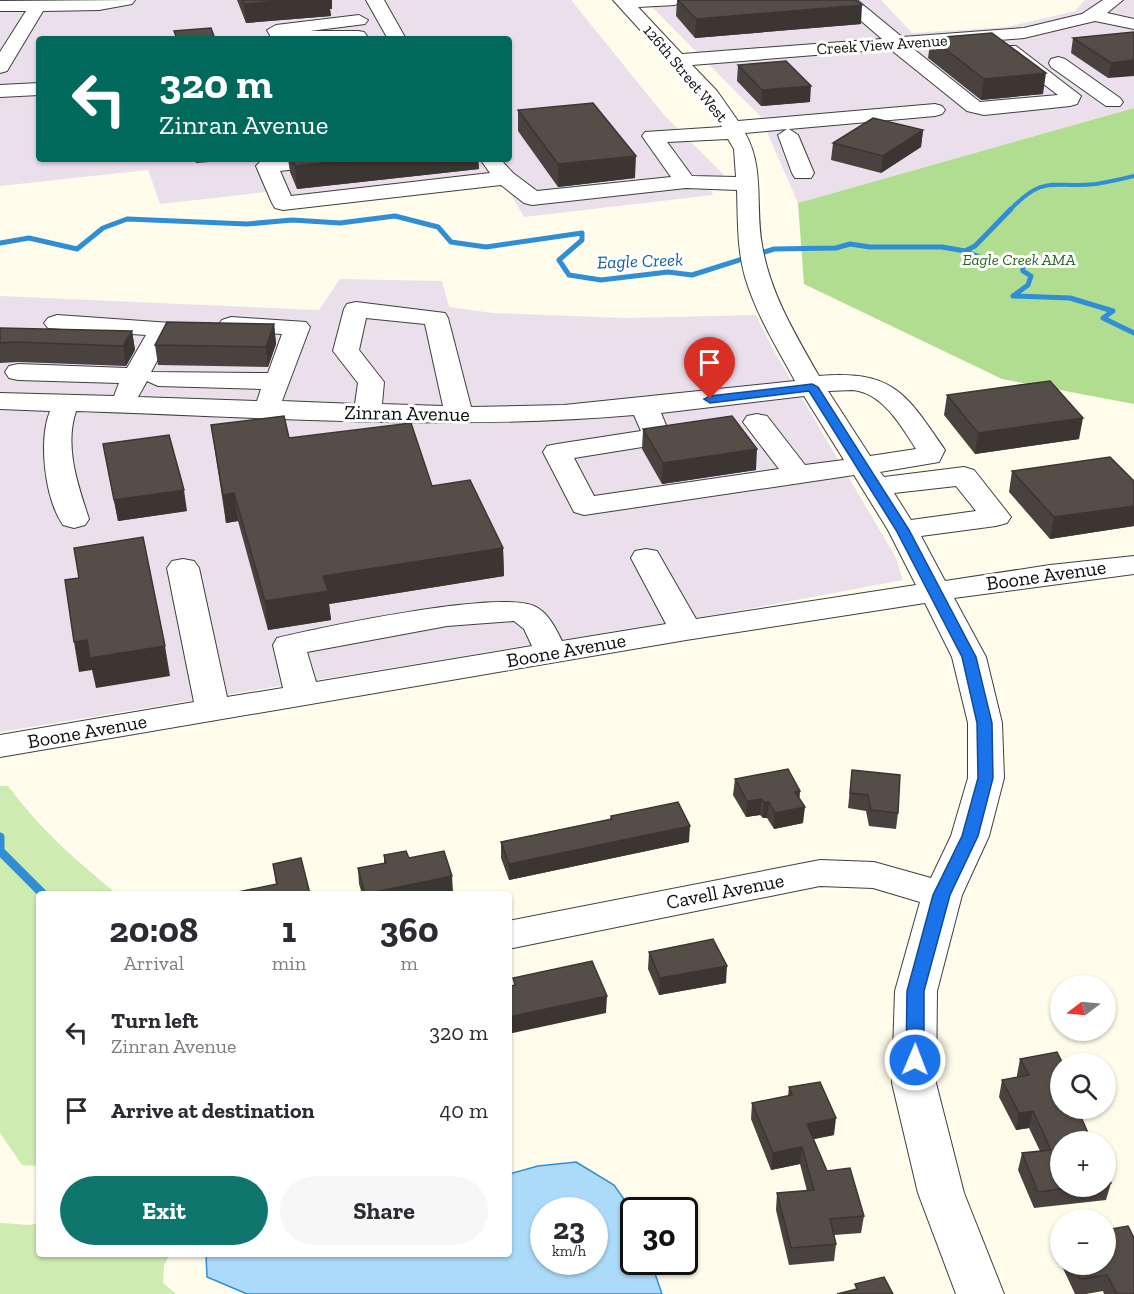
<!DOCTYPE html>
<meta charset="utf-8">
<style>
body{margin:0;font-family:"Zilla Slab",serif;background:#f7f7f7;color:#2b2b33;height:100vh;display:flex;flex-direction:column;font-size:22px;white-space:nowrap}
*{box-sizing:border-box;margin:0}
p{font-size:20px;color:#7c7c81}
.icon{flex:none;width:33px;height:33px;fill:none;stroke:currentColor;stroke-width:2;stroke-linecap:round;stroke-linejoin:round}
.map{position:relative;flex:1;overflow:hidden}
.details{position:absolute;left:36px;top:891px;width:476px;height:366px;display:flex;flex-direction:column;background:#fff;border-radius:6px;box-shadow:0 2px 4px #0004}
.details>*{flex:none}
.top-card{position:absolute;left:36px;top:36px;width:476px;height:126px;border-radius:6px;box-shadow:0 2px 4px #0004;background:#00695c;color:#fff;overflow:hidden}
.needle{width:39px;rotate:254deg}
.fabs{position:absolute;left:1050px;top:975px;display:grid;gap:12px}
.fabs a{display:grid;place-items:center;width:66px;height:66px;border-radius:50%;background:#fff;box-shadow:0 2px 4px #0004;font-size:30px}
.speed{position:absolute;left:530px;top:1197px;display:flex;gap:12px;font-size:30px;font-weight:700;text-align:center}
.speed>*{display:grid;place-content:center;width:78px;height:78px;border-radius:50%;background:#fff;box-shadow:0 2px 4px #0004;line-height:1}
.speed small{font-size:15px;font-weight:400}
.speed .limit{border:3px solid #111;border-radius:9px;background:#fff;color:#111}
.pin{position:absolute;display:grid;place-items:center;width:51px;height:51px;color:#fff;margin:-62px -26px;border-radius:50% 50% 50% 0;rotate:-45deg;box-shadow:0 0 6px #0007}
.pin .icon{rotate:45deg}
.me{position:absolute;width:66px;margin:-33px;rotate:1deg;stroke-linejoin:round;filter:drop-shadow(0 0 4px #0008)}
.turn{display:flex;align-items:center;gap:21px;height:126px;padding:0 24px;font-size:27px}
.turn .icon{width:78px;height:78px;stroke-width:2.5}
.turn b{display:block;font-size:42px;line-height:51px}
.eta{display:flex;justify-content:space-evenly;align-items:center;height:102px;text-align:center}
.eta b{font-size:36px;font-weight:800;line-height:42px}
.primary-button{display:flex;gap:12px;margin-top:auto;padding:12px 24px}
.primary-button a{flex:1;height:69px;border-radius:36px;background:#0f766e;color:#fff;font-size:24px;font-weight:800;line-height:69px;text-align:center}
.primary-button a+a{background:#f7f7f7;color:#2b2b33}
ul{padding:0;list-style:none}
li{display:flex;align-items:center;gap:18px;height:78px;padding:0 24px}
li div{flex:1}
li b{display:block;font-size:22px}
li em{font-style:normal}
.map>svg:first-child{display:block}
</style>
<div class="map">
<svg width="1134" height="1294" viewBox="0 0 1134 1294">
<rect width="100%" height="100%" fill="#fffceb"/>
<path fill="#ebdfec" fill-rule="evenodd" d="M0,0h571l93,115 60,60 -15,8 4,12 -189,22 -19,-32 -226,24 -13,-17 -106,12 -12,-34 -148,16zM39,39h469v120h-469z
M645,0h236l31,33 95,-6 68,-16 10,-11h49v108l-336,95 -38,-87z
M340,279l102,2 7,26 43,6 133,5 131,-3 18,36 121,205 8,24 -154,29 -749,123v-436l319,14z"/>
<path fill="#ceebb2" d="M0,786h8c31,42 68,75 109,108h-78v272l-17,-1 -22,-32z
M0,1223l30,2 9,-2v31h131l-6,11 -1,18 13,11h-176z"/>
<path fill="#b1dd91" d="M1134,108v296l-132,-25 -198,-95 -6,-81z"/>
<path fill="#acdbfa" stroke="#2f8ed5" stroke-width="1.5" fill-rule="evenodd" d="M576,1162l38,23 19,27v50h18l11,32h-415l-40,-17 -1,-23h302l1,-80 29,-8zM543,1210h51v52h-51z"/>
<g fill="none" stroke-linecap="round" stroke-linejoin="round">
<path stroke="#2f8ed5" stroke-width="4" d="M1010,210c35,-37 43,-21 86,-26 13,-2 26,-5 38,-8"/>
<path stroke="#2f8ed5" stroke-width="5" d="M0,243l29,-5 48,11 26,-21 24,-9 120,5 45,-4 48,3 55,-7 43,11 13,15 35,5 96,-14v7l-23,20 10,15 32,5 67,-8 24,3 82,-26 62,-1 14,-4 20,3h72l23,4 19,8 38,2 1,10 8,5 -3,9 -15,11 57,2 43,13 -10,7 31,15
M965,251l10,-5 36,-37"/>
<path stroke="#2f8ed5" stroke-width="9" d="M0,837v14l43,43"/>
<defs>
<path id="minor" d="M135,0l-3,4 -33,6 -56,1 -36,60 -7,2v-21l26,-41h-26v-10z
M366,0h18l22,39h-18z
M613,0h71l-9,5 -37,2 44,47 200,-15 -45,-39h20l45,37 122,-9 58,-14 21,-14h20l-16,13 27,6v10l-39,-8 -71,17 -113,9 69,55 78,-7 -54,-41 -3,-4 3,-4h12l65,50 -4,8 -7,2 -86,9 -17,-4 -77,-62 -198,16 25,26 21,30 197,-17 7,2 3,4 -3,4 -7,2 -146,13 9,6 16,38 -3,5h-16l-3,-5 -14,-38 9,-6 -42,4c20,35 10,74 17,112 8,48 33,89 57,131 74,-6 87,17 126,74l-6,12 -59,10 4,5 80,-10 10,3 37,47 -4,6 -11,3 -75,10 24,45 105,-16 84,-9v18l-180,24 32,59 16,66 2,55 -15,58 -27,59 -25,96 -1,92 28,110 40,101h-48l-38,-101 -26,-110 3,-92 25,-89 -47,-14 -53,-2 -312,63v-28l312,-61 54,2 57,16 20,-42 17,-58v-55l-16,-66 -27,-54 -239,37 -686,117v-22l194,-33 -27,-134 5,-7 11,-2 11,2 5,7 28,129 56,-9 -10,-43 4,-7c46,-11 220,-48 257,-32 14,6 22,23 28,35l104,-17 -35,-66 4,-7 11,-2 11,2 39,68 220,-34 -28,-55 -34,-55 -270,40 -10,-3 -31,-60 4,-6 10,-2 84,-13 -7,-16c-185,16 -372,2 -558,-4 -12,36 2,74 13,108l-4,6 -11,3 -11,-3c-18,-26 -25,-84 -13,-114l-50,-2v-16l114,3 5,-13 -101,-3 -9,-2 -4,-6 4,-6 9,-2 109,4 19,-33 -98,-7 -4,-5 4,-5 9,-3 114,8 4,5 -24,44 117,1 14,-39 -60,-4 -4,-5 4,-5 9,-3 75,5 4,5 -28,74 73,3 3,-21 -25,-32 11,-42 3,-5 9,-2 89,11 3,5 23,89 93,-2 231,-24c-18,-33 -39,-67 -50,-104 -8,-28 -7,-58 -8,-87l-51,-2 -154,17 -8,-2 -23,-18 -218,25 -8,-2 -3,-5 -16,-37 4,-4 80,-3 -4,4 -7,2 -49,6 11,25 199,-23 -10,-14h20l13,14 24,18 134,-14 -29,-41 3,-4 77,-5 -19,-28zM728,139l6,10 2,28 -44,-1 -25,-34zM366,318l59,6 18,82 -61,-2 2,-22 -25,-32zM147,381l11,5 103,3 -4,12 -119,-4zM853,390c30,3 49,37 63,59l-46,7 -42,-65zM804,396l40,64 -39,5 -38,-49 -10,-2 -10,2 -4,6 36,47 -185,27 -20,-38 93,-15 4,-6 -10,-24zM956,486l20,25 -65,9 -17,-27zM514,621l10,8 8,17 -216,36 -9,-30 140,-26z
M359,15l9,5 -3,4 -55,7h48l6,1 3,4 -2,3h-93l-5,-9 9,-5z
M1058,57l7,2 55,39 3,4 -3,4h-14l-55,-39 -2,-4 2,-4z
M39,83v12l-39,2v-12z"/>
</defs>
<use href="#minor" stroke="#3f3f3f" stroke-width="2"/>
<use href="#minor" fill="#fff" fill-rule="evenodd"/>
</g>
<path fill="#49423e" d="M237,0h95v9h-2l1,7 -85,7z
M677,0h179l5,24 -166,14 -19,-22z
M1134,32l-26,46 -37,-25 2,-15z
M931,38l112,56 -62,6 -53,-42z
M738,65l72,37 -49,4 -24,-25z
M518,110l117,68 -77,9 -40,-56z
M923,130l-2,17 -40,26 -50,-13 2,-17z
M288,159h190l1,10 -182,20 -7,-17z
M274,324l2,20 -8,23 -110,-2 -3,-20z
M132,331l3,19 -9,16 -108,-4 -18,1v-20z
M947,395l132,44 -104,15 -31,-39z
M211,425l78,13 143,48 71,62 1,28 -175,28 2,16 -63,10 -30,-109 -12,2z
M643,429l113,41 -94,14 -20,-35z
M103,444l84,67 -69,10z
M1012,471l122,10v45l-84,13 -41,-47z
M852,770l46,43 -2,16 -27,-3 -3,-15 -18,-3z
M735,779l65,20 3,24 -29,6 -7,-11h-4l-3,-3 -14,2 -13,-22z
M611,816l78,26 -180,38 -8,-22v-16l109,-23z
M384,855l25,3 44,34 -10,2h-81l-3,-10 -1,-16 26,-5z
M273,864l37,30 -34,-10z
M649,952l77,31 -67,12 -11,-26z
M1020,1059l40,49h23l-23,78h46v-14l5,11 -5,17 -72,8 -16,-38 4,-17 18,-2 -11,-23 -13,2 -17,-33 3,-17 15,-3v-2z
M789,1087l45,48 -21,4 14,32 37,45 -3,17 -27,2 2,9 -2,17 -45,4 -13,-55 1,-17 30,-2 -7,-27 -29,6 -20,-51 1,-16 36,-7z
M1060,1227v36l-8,-19 4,-16z
M1061,1264h45l28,30h-30l-1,-3 -17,3h-11z"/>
<path fill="#3c3632" d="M288,0h44v9h-2l1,7 -85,7 -2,-19z
M862,5l-1,19 -166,14 1,-19z
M1134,60v16l-26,2 3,-15z
M1046,73l-3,21 -62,6 3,-21z
M811,86l-1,16 -49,4 1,-16z
M923,130l-2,17 -40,26 2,-17z
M636,156l-1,22 -77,9v-23z
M195,159h39v1l-38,3z
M363,159h115l1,10 -182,20 -2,-23z
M274,324l2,20 -8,23 -2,-20z
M132,331l3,19 -9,16 -3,-20z
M1083,418l-4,21 -104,15 3,-21z
M757,449l-1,21 -94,14 1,-21z
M184,490l3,21 -69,10 -4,-21z
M234,493l4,28 -12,2 -3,-28z
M1134,506v20l-84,13 4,-22z
M503,548l1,28 -175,28 2,16 -63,10 -3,-29 58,-25z
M87,640l78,6 5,30 -74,12 -4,-18 -13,2 -5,-30z
M800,791l-1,16 -4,-15z
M762,799l-2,16 -14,2 1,-16z
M764,802h5l-2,16h-4z
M805,807l-2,16 -29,6 1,-16z
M690,826l-1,16 -180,38v-16z
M452,876l1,16 -10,2h-78z
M727,966l-1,17 -67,12 1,-17z
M607,996l-1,17 -98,21v-17z
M1073,1108h10l-2,10z
M1033,1111l-4,17 -13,2 3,-17z
M836,1118l-2,17 -29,6 2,-17z
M802,1147l-2,17 -29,6 2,-17z"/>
<path fill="#554d48" stroke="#3c3632" stroke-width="1.5" d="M243,0h45l-44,4z
M678,0h178l6,5 -166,14z
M211,28l4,11h-38l-3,-8z
M1134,32v28l-23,3 -38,-25z
M992,33l54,40 -62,6 -53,-41z
M786,61l25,25 -49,4 -24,-25z
M593,103l43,53 -78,8 -40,-54z
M873,118l50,12 -40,26 -50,-13z
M292,159h71l-68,7z
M167,322l107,2 -8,23 -111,-2z
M0,328l132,3 -9,15 -109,-4 -14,1z
M1050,381l33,37 -105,15 -31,-38z
M284,416l5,22 122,-15 21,63 38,-6 33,68 -180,28 5,15 -63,10 -31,-108 -11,2 -12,-70z
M732,416l25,33 -94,14 -20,-34z
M169,435l15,55 -70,10 -11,-56z
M1110,457l24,24v25l-80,11 -42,-46z
M143,537l22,109 -75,12 -3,-18 -13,2 -9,-62 14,-2 -5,-30z
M788,769l12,22 -5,1 10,15 -30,6 -6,-11h-5l-2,-3 -15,2 -12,-22z
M852,770l48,5 -2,38 -27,-3 -3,-15 -18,-2z
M678,802l12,24 -181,38 -8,-22 111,-23 -1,-3z
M406,851l3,7 35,-7 8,25 -87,18 -7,-26 28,-5 -2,-8z
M301,858l9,36h-82l49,-10 -4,-20z
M713,939l14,27 -67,12 -11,-26z
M592,961l15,35 -99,21v-30l7,-2 -2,-7z
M1057,1052l6,12h-3v44h17l15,34h-32v44h22l-44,6 -16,-39 29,-3 -18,-39 -14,2 -17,-33 27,-5 -9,-16z
M820,1082l16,36 -29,6 20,47 23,-3 14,48 -34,3 6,25 -45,4 -14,-55 37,-3 -12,-43 -29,6 -21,-50 40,-8 -3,-8z
M1106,1172l5,11 -5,1z
M1128,1226l6,12v56h-17l-10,-19 -27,4 -7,-15h33v-34z
M1060,1227v10l-4,-9z
M884,1277l9,17h-56l20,-5 -2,-5z"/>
<path fill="#1a73e8" stroke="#114b97" stroke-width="1.5" d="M812,384l6,3 91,143 67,127 16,66 1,55 -15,58 -28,59 -26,96v69l-3,5h-13l-2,-5 1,-69 26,-96 29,-59 16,-58 -1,-55 -15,-66 -66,-127 -87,-139 -99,12 -6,-4 6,-3z"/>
<g text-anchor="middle" stroke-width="6" stroke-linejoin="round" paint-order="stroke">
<g font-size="16" fill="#0c0c0c" stroke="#fff">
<text transform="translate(882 44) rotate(-4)" y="6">Creek View Avenue</text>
<text transform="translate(686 73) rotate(50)" y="6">126th Street West</text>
</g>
<g font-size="16" font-style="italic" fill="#276719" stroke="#fff">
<text x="1019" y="265">Eagle Creek AMA</text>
</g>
<g font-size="18" font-style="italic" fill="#0f5fa4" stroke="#fff">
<text transform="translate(640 261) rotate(-2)" y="6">Eagle Creek</text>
</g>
<g font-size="20" fill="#0c0c0c" stroke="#fff">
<text transform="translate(407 413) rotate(1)" y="7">Zinran Avenue</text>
<text transform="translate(1046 575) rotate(-8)" y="7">Boone Avenue</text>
<text transform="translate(566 650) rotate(-10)" y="7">Boone Avenue</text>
<text transform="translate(87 731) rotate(-10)" y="7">Boone Avenue</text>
<text transform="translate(725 891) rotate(-11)" y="7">Cavell Avenue</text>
</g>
</g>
</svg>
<div class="fabs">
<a><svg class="needle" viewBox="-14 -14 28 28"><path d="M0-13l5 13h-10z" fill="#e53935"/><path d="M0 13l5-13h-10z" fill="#7c7c81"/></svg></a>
<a><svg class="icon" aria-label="search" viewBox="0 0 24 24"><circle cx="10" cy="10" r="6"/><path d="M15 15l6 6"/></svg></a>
<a>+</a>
<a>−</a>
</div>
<div class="speed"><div>23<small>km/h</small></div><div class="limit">30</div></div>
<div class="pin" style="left:710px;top:399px;background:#d93025"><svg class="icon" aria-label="arrive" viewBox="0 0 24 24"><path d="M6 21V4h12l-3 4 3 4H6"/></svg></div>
<svg class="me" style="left:915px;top:1060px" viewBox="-20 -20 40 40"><circle r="17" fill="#1a73e8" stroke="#fff" stroke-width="3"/><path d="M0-11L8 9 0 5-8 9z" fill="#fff"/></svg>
<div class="top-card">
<div class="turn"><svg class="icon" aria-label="left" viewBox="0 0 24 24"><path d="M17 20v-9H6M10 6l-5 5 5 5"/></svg><div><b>320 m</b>Zinran Avenue</div></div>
</div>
<section class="details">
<div class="eta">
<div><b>20:08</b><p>Arrival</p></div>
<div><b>1</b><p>min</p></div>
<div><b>360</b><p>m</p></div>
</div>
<ul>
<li><svg class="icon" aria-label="left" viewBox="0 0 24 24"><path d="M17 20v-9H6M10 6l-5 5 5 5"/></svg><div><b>Turn left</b><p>Zinran Avenue</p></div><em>320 m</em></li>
<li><svg class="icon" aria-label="arrive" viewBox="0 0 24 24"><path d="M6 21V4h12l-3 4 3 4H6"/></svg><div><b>Arrive at destination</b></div><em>40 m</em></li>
</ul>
<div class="primary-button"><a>Exit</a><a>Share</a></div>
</section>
</div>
